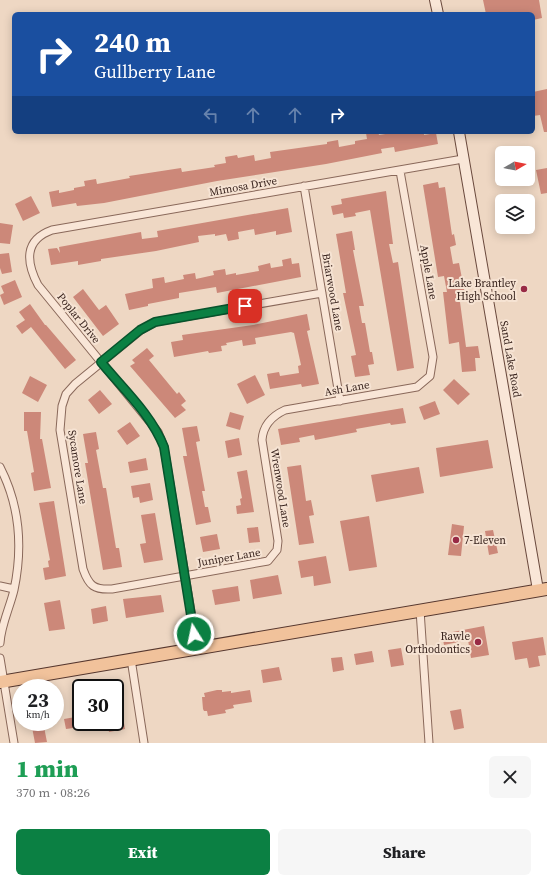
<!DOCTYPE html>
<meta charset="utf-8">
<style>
body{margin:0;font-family:"Source Serif 4",serif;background:#f6f6f6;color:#202124;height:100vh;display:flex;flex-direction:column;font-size:15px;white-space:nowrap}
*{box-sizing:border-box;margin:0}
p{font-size:13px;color:#757577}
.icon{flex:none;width:22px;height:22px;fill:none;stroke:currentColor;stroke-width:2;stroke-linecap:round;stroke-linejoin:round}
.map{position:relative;height:743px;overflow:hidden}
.panel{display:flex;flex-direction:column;background:#fff;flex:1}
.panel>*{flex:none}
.hud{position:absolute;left:12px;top:12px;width:523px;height:122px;border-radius:6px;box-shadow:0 2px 10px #0003;background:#1a4fa0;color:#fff;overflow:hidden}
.needle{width:26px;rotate:80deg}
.fabs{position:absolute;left:495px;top:146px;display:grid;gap:8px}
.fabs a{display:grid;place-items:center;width:40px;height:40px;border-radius:6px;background:#fff;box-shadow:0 2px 10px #0003;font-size:20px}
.speed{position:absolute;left:12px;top:679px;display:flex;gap:8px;font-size:20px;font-weight:700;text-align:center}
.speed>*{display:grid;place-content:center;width:52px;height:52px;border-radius:50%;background:#fff;box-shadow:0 2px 10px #0003;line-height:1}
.speed small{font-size:10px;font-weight:400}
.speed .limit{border:2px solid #111;border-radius:6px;background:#fff;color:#111}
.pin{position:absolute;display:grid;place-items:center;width:34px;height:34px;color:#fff;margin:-17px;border-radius:8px;box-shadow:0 2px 6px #0006}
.me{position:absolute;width:44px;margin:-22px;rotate:350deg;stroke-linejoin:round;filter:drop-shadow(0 0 3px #0008)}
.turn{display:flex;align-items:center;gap:14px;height:84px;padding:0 16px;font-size:18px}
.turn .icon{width:52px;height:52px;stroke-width:2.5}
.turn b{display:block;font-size:28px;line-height:34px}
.lanes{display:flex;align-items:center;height:38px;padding:0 16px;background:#0003;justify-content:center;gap:20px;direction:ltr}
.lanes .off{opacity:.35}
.round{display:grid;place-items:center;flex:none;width:42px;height:42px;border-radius:6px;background:#f6f6f6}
.headline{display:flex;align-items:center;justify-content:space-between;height:68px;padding:0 16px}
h1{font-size:24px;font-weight:800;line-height:30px;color:#1e9e55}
.action{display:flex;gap:8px;margin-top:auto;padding:8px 16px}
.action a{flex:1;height:46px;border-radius:6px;background:#0b8043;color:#fff;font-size:16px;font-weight:800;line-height:46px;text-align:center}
.action a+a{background:#f6f6f6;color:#202124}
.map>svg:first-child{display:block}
</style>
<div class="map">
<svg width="547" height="743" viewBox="0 0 547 743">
<rect width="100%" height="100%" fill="#eed7c3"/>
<path fill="#cc8879" d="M483,0h56l3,18 -9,2v-6h-47z
M547,89v43h-3l-4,-17 -7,1v-24z
M373,132h5l1,3 19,-3h26v3l12,-2 2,11 -43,8 -1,-5 -13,2 1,4 -56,11 -109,17 -113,22 -27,3 -1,-3 -24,4 -3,-15 10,-2v3l15,-3v-2l11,-2 -1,-5 12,-2 1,5 33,-6 -1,-2 52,-8 1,4 33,-5 -1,-2 12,-2 -1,-6 12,-2 1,3 16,-3 1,6 16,-3 -1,-6 57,-8v-2l11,-2 1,7 16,-3v-3l12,-2 -1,-6z
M547,168v25l-6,1 -5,-24z
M438,182l1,6 6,-1 7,48 2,-1 2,11 -6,2 3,17 6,-1 5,26 2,12 -6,1 6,45 12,-1 2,12h-5l1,13 -14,1 -3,-30 -10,2 -6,-52h4l-3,-16 -6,1 -15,-92z
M386,191l7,53h-4l4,19 5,-1 16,106 -17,3 -27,-161 -15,3 1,3 -12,2 -1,-5 -10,2 -2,-9 11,-2 -1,-5z
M31,196l9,17 -17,8 -8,-17z
M288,208l4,24 -16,3v-4l-21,4 -1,-6 -16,3 1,7 -11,2 -2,-7 -11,2v-2l-17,2 1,6 -43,9 -55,8v2l-23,4v-4l-27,4 -3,-16 9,-1 3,5 -1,-6 82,-15 1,7 16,-2 -1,-6z
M0,223l13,2 -3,19 -10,-1z
M352,231l3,19h-2l11,56h-5l3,17h3l5,29h2l2,12 -6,1 2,10 -15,2 -4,-21 5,-1 -13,-62h3l-10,-59z
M9,253l3,19 -10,2 -2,-6v-14z
M291,258l1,6 7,-1 2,14 -84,16 -1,-6 -37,6v5l-31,6v2l-19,4 -4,-16 28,-6 -1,-9 12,-2 1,6 19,-4 -1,-4 12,-2 1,6 18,-4 -1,-4 12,-2 1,6 10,-2v2l23,-4 -1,-5 12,-3 1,5 12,-2 -1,-6z
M15,280l7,17 -18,8 -4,-10 4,-2 -3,-7z
M83,289l16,21 7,-5 13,19 -16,12 -30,-39z
M30,304l15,21h1l30,35 -11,9 -34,-42 -9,7 -6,-8 9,-6 -6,-8z
M307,314l3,16 -3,1 12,53 -17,3 -1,-3 -31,5 -3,-15 12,-2 1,4 19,-3 -1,-7 3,-1 -7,-32 -3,-1 -36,6 1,6 -13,2 -1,-6 -16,3 1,2 -6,1 1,5 -13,2 -1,-2 -34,6 -3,-15 12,-2 -1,-5 71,-10z
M147,348l7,8 -5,4 28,34 2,-2 7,9 -5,4 5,5 -11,8 -45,-52 5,-3 -3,-3z
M255,375l10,20 -18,9 -10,-20z
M30,376l17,9 -9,17 -16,-9z
M454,379l16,15 -12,11 -15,-15z
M100,390l12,14 -13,10 -11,-14z
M435,401l5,13 -16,6 -5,-13z
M403,408l3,15 -15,2 -1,-2 -34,6 1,3 -42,8 -1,-5 -15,3 1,4 -19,3 -3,-16z
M24,412h17l-1,27h2l9,49 -17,3 -3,-18 3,-1 -7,-41h-3z
M230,412l14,4 -4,14 -14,-4z
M130,422l10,14 -13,9 -10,-14z
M197,426l3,15 -4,1 9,49h-3l3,16h3l3,15 -15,3 -13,-69h4l-5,-28z
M96,432l3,17 -3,1 7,38h3l10,60h3l3,19 -19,3 -18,-107h3l-5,-29z
M239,438l3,17 -14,3 -3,-17z
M488,440l5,28 -53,9 -4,-29z
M146,458l2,12 -18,3 -2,-11z
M301,465l5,36 5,-1 3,15 -5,1 5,27 -15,2 -12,-78z
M419,467l5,26 -48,9 -5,-27z
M247,470l7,42 -17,2 -1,-8 5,-1 -1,-6 2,-1 -5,-26z
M150,483l3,17 -13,3 -1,-6 -6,1 -2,-12z
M54,501l12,75 -21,4 -2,-12 6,-1 -1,-6 2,-1 -11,-57z
M155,513l8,47 -19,3 -4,-19 6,-1 -5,-28z
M369,516l8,51 -28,4 -9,-50z
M452,524l12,2 -3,30 -13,-1z
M258,527l2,15 -11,1 -2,-15z
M493,530l5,23 -9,2 -4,-24z
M217,534l3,15 -17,3 -3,-15z
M326,556l5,27 -17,3 -1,-10 -12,2 -3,-17z
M278,575l4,19 -29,5 -3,-19z
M238,586l2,15 -25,4 -3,-15z
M161,595l3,17 -38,6 -3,-19z
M60,600l5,29 -16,2 -5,-28z
M106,606l2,15 -15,3 -2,-15z
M484,626l5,29 -18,3 -3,-18 -24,5 -2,-11z
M543,637l3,18 -8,1 2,10 -11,2 -2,-10 -12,2 -3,-18z
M401,648l3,17 -13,2 -3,-17z
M372,651l2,11 -18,3 -2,-11z
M342,657l2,13 -11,2 -2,-14z
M279,667l3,13 -19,3 -2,-13z
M217,690h5v2l9,-1v2l19,-3 2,12 -19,3 1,3 -9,2 1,3 -18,3 -1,-5h-3l-1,-2 -1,-12h3l-1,-4z
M121,706l4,23 -16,3 -2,-10h8v-15z
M461,709l3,19 -10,2 -4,-19z
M81,716v11l-15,2 -2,-10z
M31,722h12l4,20 -12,1z"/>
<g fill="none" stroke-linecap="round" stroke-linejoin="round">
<defs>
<path id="street" d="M304,186l36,215
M322,293l-167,29 -14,8 -66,54 -9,10 -4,12 -2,24 23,139c6,17 11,21 29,20l156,-28 9,-11 1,-9 -16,-101c1,-15 10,-24 23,-30l132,-23 13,-11 3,-19 -33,-186
M0,467c20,39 23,80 14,123 -4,17 -13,35 -14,53
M0,586l14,3
M420,610l9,133
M197,648l-33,-201 -6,-15 -120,-147c-12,-23 -14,-45 14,-55l411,-71
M0,658l14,85
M131,659l13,84"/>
<path id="secondary" d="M435,0l3,14
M459,132l79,458"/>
<path id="primary" d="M0,682l547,-93"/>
</defs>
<use href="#street" stroke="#89685a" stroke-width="9"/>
<use href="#secondary" stroke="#6a493d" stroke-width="12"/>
<use href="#primary" stroke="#56372e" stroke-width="14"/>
<use href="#street" stroke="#f9e6d7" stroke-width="7"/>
<use href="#secondary" stroke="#f9e6d7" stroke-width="10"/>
<use href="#primary" stroke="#f1c29b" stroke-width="12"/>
</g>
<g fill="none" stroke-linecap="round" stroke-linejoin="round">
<defs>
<path id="route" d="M194,634l-30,-187c-13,-33 -41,-58 -63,-85l39,-32 15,-8 90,-16"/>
</defs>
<use href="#route" stroke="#07532c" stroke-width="10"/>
<use href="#route" stroke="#0b8043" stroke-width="7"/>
</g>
<g fill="#982a45" stroke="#f6e3d3" stroke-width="1.5">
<circle cx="524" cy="289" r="4"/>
<circle cx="456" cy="540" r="4"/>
<circle cx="478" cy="642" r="4"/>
</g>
<g text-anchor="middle" stroke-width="4" stroke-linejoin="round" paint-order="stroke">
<g font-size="11" fill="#39241e" stroke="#f6e3d3">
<text transform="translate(243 186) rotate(-10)" y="4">Mimosa Drive</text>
<text transform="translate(429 272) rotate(80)" y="4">Apple Lane</text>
<text transform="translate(333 292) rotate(80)" y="4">Briarwood Lane</text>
<text transform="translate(79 318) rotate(51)" y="4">Poplar Drive</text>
<text transform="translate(511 359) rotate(80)" y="4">Sand Lake Road</text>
<text transform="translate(347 388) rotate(-10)" y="4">Ash Lane</text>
<text transform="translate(78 467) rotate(81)" y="4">Sycamore Lane</text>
<text transform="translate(281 488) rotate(81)" y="4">Wrenwood Lane</text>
<text transform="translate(229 557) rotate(-10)" y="4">Juniper Lane</text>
</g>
<g font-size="11" fill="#39241e" stroke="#f6e3d3" text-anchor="end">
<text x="516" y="287">Lake Brantley<tspan x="516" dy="13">High School</tspan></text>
<text x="464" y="544" text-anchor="start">7-Eleven</text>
<text x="470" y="640">Rawle<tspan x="470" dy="13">Orthodontics</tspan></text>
</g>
</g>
</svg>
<div class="fabs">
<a><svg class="needle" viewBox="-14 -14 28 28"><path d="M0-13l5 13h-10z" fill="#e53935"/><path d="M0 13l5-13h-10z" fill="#757577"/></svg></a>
<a><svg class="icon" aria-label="layers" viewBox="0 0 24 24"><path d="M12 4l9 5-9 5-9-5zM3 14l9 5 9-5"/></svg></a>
</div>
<div class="speed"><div>23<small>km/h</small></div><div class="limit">30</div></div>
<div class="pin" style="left:245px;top:306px;background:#d93025"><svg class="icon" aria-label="arrive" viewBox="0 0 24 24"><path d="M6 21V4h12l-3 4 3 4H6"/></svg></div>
<svg class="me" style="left:194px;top:634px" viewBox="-20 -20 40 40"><circle r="17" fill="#0b8043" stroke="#fff" stroke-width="3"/><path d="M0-11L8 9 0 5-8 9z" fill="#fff"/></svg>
<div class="hud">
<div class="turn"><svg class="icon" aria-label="right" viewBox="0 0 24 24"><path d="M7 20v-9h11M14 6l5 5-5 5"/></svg><div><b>240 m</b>Gullberry Lane</div></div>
<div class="lanes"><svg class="icon off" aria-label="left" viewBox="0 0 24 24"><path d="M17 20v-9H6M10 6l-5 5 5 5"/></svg><svg class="icon off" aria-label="ahead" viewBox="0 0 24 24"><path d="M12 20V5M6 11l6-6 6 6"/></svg><svg class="icon off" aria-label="ahead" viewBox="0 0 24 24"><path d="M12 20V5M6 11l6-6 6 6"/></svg><svg class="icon" aria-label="right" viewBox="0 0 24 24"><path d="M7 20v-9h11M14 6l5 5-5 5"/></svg></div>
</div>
</div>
<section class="panel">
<div class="headline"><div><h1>1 min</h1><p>370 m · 08:26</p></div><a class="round"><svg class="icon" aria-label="close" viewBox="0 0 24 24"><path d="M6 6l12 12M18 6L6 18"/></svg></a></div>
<div class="action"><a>Exit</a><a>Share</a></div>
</section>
